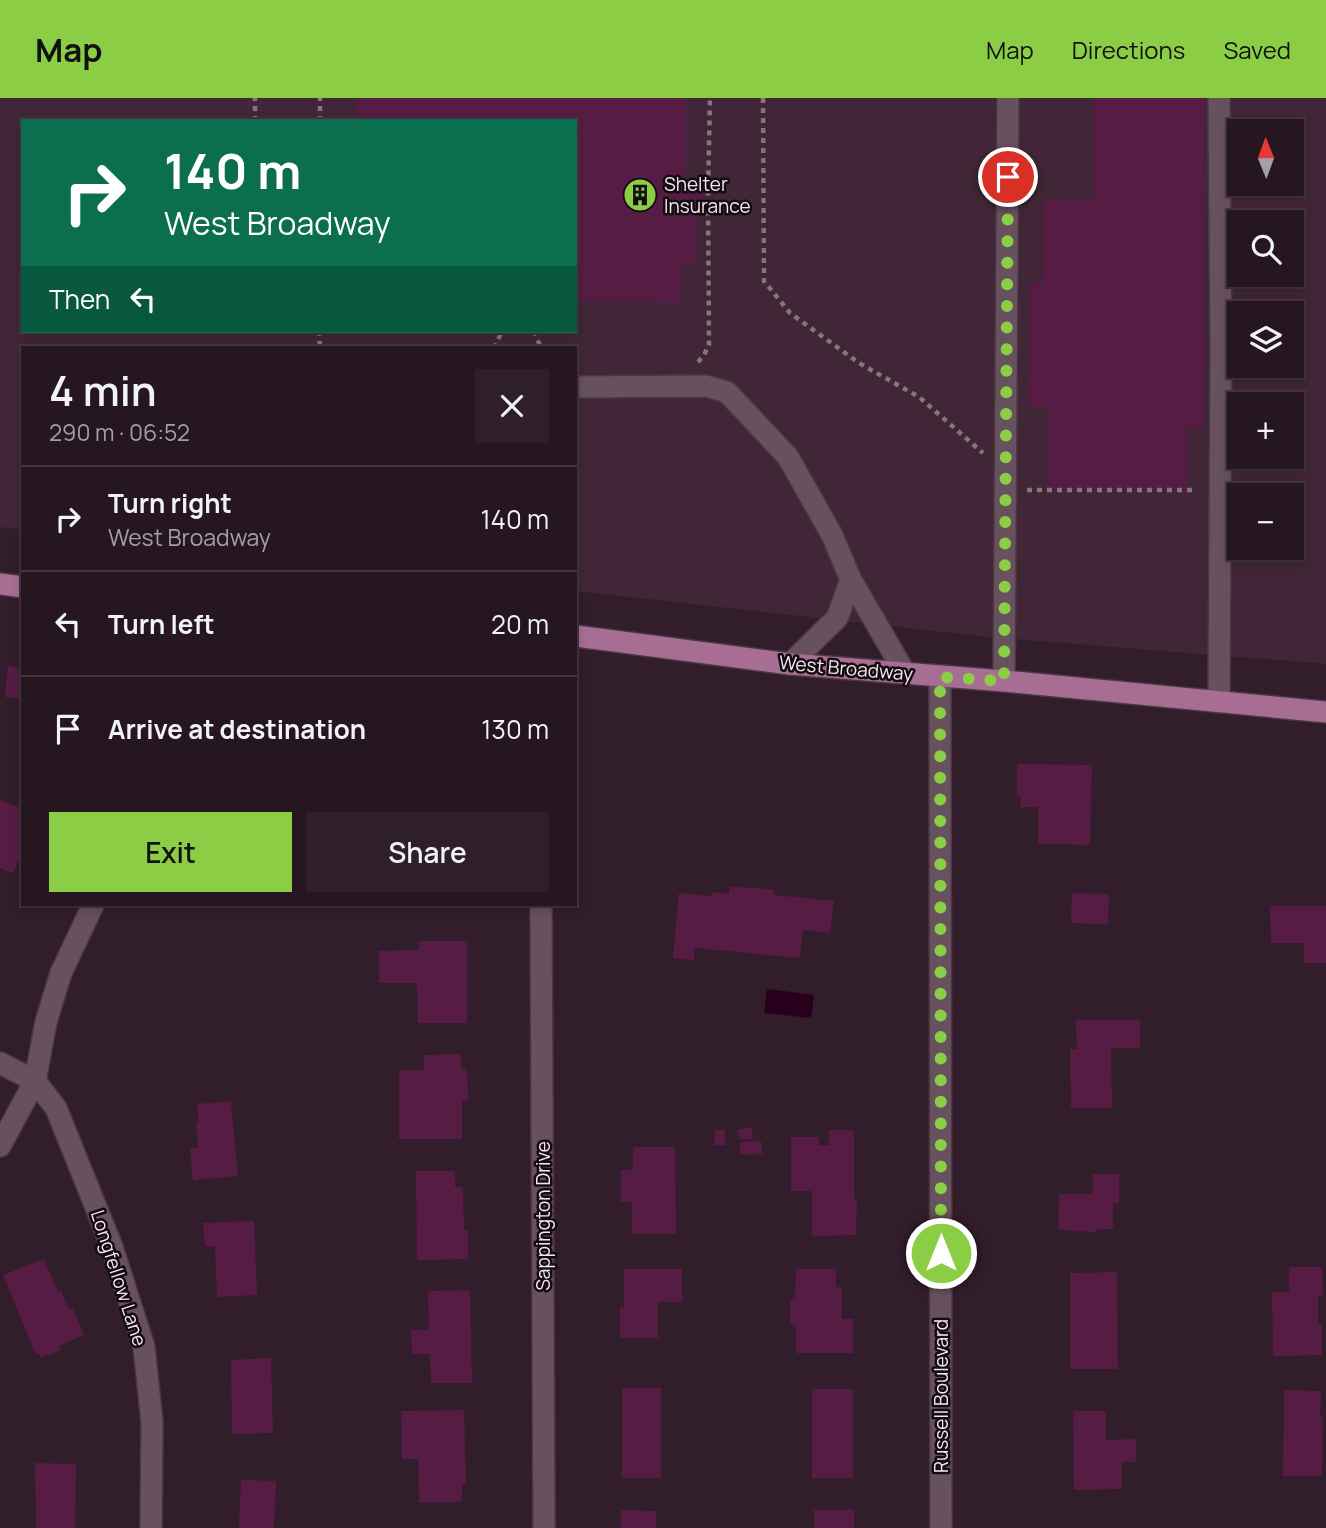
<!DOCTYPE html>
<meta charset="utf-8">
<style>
body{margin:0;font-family:Manrope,sans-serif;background:#2e1f29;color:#f1f3f6;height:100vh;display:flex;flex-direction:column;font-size:26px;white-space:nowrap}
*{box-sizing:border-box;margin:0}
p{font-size:23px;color:#a49fa5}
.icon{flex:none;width:38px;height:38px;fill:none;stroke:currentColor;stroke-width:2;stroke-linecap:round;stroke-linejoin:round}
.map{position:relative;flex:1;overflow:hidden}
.drawer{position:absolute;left:21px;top:248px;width:556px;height:560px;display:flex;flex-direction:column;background:#261620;border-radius:0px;box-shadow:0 4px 10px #0003,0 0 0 2px #42353e}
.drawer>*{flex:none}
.hud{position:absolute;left:21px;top:21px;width:556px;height:214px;border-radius:0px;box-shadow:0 4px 10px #0003,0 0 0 2px #42353e;background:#0b6e4f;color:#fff;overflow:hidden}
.needle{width:46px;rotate:359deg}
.buttons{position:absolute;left:1227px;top:21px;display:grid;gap:14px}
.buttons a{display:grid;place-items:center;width:77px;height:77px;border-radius:0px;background:#261620;box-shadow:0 4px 10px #0003,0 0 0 2px #42353e;font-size:35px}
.pin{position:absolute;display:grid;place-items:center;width:60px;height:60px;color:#fff;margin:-30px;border:4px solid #fff;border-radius:50%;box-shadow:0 2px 7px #0007}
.me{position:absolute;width:77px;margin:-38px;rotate:0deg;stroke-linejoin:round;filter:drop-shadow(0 0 5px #0008)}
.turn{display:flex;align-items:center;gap:24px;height:147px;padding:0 28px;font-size:32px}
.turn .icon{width:91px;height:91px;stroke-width:2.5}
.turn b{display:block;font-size:49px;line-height:60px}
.then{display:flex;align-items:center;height:66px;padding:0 28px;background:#0003;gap:14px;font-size:26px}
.round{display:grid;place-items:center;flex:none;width:74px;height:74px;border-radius:0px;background:#2e1f29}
.overview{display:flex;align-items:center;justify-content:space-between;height:119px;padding:0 28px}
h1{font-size:42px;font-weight:600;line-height:52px}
.button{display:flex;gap:14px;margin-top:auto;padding:14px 28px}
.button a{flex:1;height:80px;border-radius:0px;background:#8bce46;color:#111;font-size:28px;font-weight:600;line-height:80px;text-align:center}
.button a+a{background:#2e1f29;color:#f1f3f6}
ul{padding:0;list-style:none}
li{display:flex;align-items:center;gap:21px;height:105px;padding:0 28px;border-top:2px solid #42353e}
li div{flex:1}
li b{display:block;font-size:26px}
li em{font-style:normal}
header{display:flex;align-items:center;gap:42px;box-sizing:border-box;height:98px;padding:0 35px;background:#8bce46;color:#111}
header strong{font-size:33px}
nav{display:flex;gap:38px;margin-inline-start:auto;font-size:24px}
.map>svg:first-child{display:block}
</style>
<header>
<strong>Map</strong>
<nav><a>Map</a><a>Directions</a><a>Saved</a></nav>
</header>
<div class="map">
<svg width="1326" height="1430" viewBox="0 0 1326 1430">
<rect width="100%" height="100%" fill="#321d2a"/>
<path fill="#402636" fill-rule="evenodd" d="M0,0h1326v566l-338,-27 -412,-46v-243h-553v182l-23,-3zM23,23h553v210h-553zM1239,33h53v53h-53zM1239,124h53v53h-53zM1239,215h53v53h-53zM1239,306h53v53h-53zM1239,397h53v53h-53z"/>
<path fill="#28001d" d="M767,891l47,6 -3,23 -47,-5z"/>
<path fill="#561c44" d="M356,0h330v87h18v20h-8v58l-15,1v38l-105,-1v-180h-220z
M1093,0h111v329h-17v63l-139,-1 1,-82h-21l1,-124h14l1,-84 50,2z
M8,568l15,2v31l-18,-2z
M1017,666l75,1 -2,80 -52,-1v-37h-18l1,-10h-4z
M0,702l23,9v41l-10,23 -13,-5z
M730,788l44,4v5l60,6 -4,32 -27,-3 -3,28 -105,-10 -1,12 -21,-2 6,-65 32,3 1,-4 17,2z
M1072,795l37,1 -1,30 -37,-1z
M1270,808h56v57h-22v-20h-33z
M419,843h48v82h-49l-1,-40h-38v-32l40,-1z
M1076,922h64v28h-29l1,60h-41l-1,-59h7z
M461,956v15h6l1,31h-6v39h-63v-69h25v-15z
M231,1003l7,75 -45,4 -3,-31 8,-1 -2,-26h3l-2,-18z
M752,1030l1,11h-14l-1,-10z
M725,1031v16h-11l1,-15z
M829,1032h25v69h3l-1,36 -44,1v-45h-21v-54h28v8h10z
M761,1043l1,13 -22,1v-13z
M633,1049h42l1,87h-44v-32h-11v-32h12z
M416,1073h39v16h8l1,43h4v29l-51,1z
M1093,1076h26v29h-6v26h-16v3l-39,-2 1,-36h34z
M254,1123l3,74 -40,2 -2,-51h-10l-2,-23z
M44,1161l14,33 3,-2 8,20 4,-1 11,26 -25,11 2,4 -20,8 -2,-5 -3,2 -33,-80z
M1289,1169h33l1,29h-5v29h4v30l-49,1 -1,-64h17z
M624,1171h58v33h-24v36h-38v-31l4,1z
M796,1171h40v18h6v32h11v34h-57v-28h-6v-26h5z
M1117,1174l1,97h-48v-96z
M470,1192l2,93h-41l-1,-29h-18l-1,-24h18l-1,-39z
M271,1260l2,75 -41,1 -1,-74z
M622,1290h39v90h-39z
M812,1291h41v89h-41z
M1284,1292l37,1 -1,25h3l-1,60h-39z
M464,1312l2,75h-4v17l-43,1 -1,-44h-16l-1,-48z
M1073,1313h33v29l30,-1v23h-14v27l-48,1z
M35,1365l41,1 -1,64h-39z
M241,1382l35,1 -2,47h-35z
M621,1412l35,1v17h-35z
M814,1412h40v18h-40z"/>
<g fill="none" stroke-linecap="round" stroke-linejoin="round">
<defs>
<path id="minor" d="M1219,0l2,250 -2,354
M576,289l130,-1 21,6 61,65 44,78 19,45 54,93
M790,566l47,-46 14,-38
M940,579l1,851
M1004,583l4,-583
M541,807l3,623
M0,965l35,18 21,27 56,139 32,100 8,75 -1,106
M0,1048l35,-65 11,-59 15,-49 32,-68"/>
<path id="major" d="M0,486l23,3
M576,538l214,28 214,17 322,31"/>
</defs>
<use href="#minor" stroke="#493843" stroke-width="24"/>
<use href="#major" stroke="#493843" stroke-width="24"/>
<path stroke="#86747e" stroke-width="4.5" stroke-dasharray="5 5" stroke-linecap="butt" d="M763,0l1,183 26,32 69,50 60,34 64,56
M255,23v-23
M320,23v-23
M319,233l1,17
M534,233l7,17
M494,250l8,-17
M698,264l6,-7 5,-10 -1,-154 2,-93
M1027,392h169"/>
<use href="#minor" stroke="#68515f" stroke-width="21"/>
<use href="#major" stroke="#a76d92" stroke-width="21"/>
</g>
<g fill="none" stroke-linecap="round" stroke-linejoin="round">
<path stroke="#8bce46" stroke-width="12" stroke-dasharray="0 21.6" d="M941,1155l-1,-576 64,4 4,-504"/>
</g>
<defs>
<symbol id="building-disc" viewBox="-11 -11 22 22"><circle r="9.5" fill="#8bce46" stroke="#140b10"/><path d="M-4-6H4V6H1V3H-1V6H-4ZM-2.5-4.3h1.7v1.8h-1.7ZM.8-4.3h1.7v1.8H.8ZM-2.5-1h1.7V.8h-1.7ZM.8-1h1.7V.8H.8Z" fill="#111"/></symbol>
</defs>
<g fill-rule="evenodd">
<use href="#building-disc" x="621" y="78" width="38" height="38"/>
</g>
<g text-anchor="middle" stroke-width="5" stroke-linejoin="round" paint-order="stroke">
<g font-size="19" fill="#f4e6ee" stroke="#140b10" text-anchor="start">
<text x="664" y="93">Shelter<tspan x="664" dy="22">Insurance</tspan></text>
</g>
<g font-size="19" fill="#f4e6ee" stroke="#140b10">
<text transform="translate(846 570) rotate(5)" y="7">West Broadway</text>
<text transform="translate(543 1118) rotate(-90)" y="7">Sappington Drive</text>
<text transform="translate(119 1180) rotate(72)" y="7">Longfellow Lane</text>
<text transform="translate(941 1298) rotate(-90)" y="7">Russell Boulevard</text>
</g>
</g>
</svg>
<div class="buttons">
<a><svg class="needle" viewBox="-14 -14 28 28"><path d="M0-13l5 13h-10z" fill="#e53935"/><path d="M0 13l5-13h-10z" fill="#a49fa5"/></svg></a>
<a><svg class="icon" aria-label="search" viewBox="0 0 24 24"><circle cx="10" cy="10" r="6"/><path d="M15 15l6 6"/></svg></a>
<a><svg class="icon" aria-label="layers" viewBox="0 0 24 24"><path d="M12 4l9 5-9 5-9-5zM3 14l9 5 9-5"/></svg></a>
<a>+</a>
<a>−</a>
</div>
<div class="pin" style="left:1008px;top:79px;background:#d93025"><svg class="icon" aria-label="arrive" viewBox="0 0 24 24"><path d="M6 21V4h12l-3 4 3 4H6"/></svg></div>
<svg class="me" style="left:941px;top:1155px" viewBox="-20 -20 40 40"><circle r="17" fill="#8bce46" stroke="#fff" stroke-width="3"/><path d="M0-11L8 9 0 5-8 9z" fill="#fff"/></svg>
<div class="hud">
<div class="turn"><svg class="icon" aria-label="right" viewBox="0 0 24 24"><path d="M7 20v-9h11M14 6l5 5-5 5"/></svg><div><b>140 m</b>West Broadway</div></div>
<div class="then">Then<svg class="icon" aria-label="left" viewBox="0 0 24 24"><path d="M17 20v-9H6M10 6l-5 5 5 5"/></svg></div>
</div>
<section class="drawer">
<div class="overview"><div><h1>4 min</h1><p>290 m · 06:52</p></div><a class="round"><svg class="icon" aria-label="close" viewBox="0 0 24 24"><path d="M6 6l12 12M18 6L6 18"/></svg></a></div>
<ul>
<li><svg class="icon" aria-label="right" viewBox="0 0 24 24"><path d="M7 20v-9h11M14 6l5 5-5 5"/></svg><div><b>Turn right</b><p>West Broadway</p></div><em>140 m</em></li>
<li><svg class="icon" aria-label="left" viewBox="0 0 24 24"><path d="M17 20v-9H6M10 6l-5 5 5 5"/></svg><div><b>Turn left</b></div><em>20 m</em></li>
<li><svg class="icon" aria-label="arrive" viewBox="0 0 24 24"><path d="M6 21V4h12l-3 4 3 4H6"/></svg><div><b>Arrive at destination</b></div><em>130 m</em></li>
</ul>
<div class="button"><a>Exit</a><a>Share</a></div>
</section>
</div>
